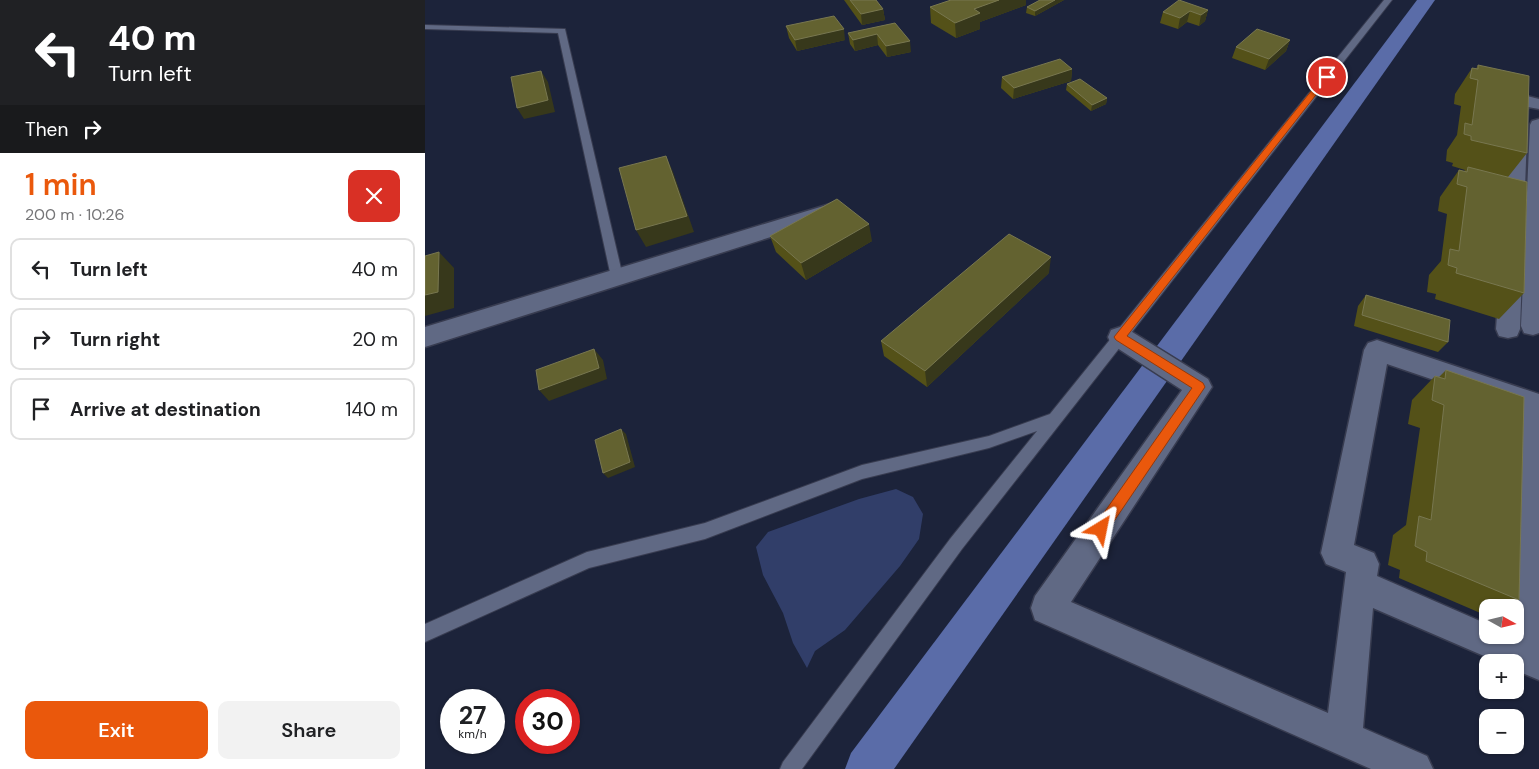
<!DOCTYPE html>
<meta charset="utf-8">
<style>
body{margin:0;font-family:"DM Sans",sans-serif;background:#f2f2f2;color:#202124;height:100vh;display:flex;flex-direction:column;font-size:19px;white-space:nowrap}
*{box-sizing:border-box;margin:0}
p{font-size:16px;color:#757577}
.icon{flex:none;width:28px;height:28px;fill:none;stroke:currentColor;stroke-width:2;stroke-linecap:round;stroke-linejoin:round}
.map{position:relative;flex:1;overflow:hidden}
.sheet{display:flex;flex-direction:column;background:#fff;width:425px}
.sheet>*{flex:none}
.banner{background:#202124;color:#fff;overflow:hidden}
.needle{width:32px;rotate:98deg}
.tools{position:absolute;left:1054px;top:599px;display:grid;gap:10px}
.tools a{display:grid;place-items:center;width:45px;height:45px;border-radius:10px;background:#fff;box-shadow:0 1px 4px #0004;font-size:25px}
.speed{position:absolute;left:15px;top:689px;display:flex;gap:10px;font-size:25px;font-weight:700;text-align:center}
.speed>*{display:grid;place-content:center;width:65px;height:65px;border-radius:50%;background:#fff;box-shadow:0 1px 4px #0004;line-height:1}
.speed small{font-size:12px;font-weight:400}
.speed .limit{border:8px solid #d22;background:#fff;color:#111}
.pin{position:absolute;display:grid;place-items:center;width:42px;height:42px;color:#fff;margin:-21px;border:2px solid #fff;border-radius:50%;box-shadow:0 1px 5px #0007}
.me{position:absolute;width:55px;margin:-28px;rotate:35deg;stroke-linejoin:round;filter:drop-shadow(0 0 4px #0008)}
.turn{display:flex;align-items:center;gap:18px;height:105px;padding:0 25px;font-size:22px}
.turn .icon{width:65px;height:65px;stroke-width:2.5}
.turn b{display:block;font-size:35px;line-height:42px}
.then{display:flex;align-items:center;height:48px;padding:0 25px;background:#0003;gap:10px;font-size:19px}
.round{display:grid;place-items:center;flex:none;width:52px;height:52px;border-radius:10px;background:#f2f2f2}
.headline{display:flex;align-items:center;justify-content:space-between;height:85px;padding:0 25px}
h1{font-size:30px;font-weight:600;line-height:38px;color:#ea580c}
.action{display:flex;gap:10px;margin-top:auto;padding:10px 25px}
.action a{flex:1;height:58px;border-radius:10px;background:#ea580c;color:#fff;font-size:20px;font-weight:600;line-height:58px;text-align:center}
.action a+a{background:#f2f2f2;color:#202124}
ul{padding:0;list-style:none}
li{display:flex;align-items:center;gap:15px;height:62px;margin:0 10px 8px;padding:0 15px;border:2px solid #e0e0e0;border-radius:10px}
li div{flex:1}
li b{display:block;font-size:19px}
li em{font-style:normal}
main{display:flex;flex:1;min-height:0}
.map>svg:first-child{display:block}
</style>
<main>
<section class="sheet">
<div class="banner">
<div class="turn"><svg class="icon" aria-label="left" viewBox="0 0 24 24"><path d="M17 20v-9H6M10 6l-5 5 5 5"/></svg><div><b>40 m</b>Turn left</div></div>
<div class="then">Then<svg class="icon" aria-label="right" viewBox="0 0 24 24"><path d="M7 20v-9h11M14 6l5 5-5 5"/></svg></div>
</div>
<div class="headline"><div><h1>1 min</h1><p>200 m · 10:26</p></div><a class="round" style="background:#d93025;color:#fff"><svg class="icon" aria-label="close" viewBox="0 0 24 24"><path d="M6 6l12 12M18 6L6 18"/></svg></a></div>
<ul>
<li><svg class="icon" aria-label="left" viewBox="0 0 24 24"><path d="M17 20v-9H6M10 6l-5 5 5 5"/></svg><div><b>Turn left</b></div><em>40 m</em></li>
<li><svg class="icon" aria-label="right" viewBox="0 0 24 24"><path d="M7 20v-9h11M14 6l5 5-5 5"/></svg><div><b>Turn right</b></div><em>20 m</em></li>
<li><svg class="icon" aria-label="arrive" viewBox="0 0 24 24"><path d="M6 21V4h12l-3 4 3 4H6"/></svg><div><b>Arrive at destination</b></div><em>140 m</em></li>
</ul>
<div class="action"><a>Exit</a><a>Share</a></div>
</section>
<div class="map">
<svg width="1114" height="769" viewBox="0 0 1114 769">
<rect width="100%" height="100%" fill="#1c233a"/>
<path fill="#313e69" d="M471,489l17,8 10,17 -4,25 -19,27 -55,64 -30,21 -8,17 -14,-25 -10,-30 -20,-38 -7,-28 12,-15 91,-33z"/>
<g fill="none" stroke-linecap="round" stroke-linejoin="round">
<path fill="#5a6ca8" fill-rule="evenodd" d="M992,0h18l-541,769h-49l6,-16z"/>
<defs>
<path id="service" d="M959,0h8l-430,549 -160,220h-22l3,-7 167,-223 87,-108 -48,17 -127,31 -157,60 -116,29 -164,74v-18l162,-72 118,-29 157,-58 127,-29 61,-22z
M0,25l140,4 58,248 -2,3h-8l-2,-3 -53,-244 -133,-4z"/>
<path id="minor" d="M1094,94l20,5v10l-11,-2 -4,108 -4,5 -7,2 -7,-2 -4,-5 8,-116 3,-4z
M1114,119v214l-6,2 -9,-2 -3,-7 9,-201 2,-4z
M405,204l7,2 4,5 -4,5 -412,131v-20z
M1086,266l8,2 3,6 -2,55 -3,7 -9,2 -9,-2 -3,-7 4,-55 3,-6z
M695,327l9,3 79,49 4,8 -141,215 257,111 18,-141 -20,-8 -5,-11 43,-203 4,-7 9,-3 162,54v286l-24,-10v-8h-17l-125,-54 -10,120 64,28 6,13h-62l-336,-149 -4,-12 4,-12 147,-206 -71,-46 -3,-7 3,-7zM962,364l129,44 -3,200h2v27h-28v-11l-110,-48 2,-12 -5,-11 -20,-8z"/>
</defs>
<use href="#service" stroke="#383c50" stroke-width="2"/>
<use href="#minor" stroke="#383c50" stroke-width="3"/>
<use href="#service" fill="#606984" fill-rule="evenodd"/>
<use href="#minor" fill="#606984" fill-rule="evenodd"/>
</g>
<path fill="#545118" d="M419,0h32l7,9 2,11 -23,5z
M526,0h75v5l-46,17v7l-24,9 -25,-15 -1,-16z
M615,0h24l-29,16 -9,-3 1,-6z
M783,10l-3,11 -6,5 -12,-4 -9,7 -18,-6 3,-11z
M470,23l16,29 -24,5 -9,-12 -23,6 -5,-7 -2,-11z
M361,26l59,14 -48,11 -8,-13z
M865,40l-4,11 -21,19 -33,-12 4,-11z
M1053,65l49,88 -19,24 16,116 -25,26 -64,-20 1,-5 -9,-2 2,-17 12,-14 6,-47 -9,-3 2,-14 19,-27 5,1 1,-1 -13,-4 1,-3 -7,-2 1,-11 10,-15 4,-29 -7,-2 1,-10 17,-26 4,1z
M647,69l-1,12 -58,18 -12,-11 1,-11z
M642,84l40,14 -1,6 -15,7 -25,-21z
M345,236l102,5 -66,39 -30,-28z
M624,273l-122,114 -43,-31 -3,-15z
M941,295l82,47 -10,10 -84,-26 4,-20z
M1021,370l73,230 -17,8h-15v6l-2,1 -86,-37 1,-8 -12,-5 5,-30 13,-10 14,-97 -12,-4 4,-24 23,-24 4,1z"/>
<path fill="#37381b" d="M574,0h27v5l-46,17v7l-24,9 -1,-15 19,-14z
M630,0h9l-29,16v-5z
M458,9l2,11 -23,5 -1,-11z
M783,10l-3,11 -6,5 2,-11z
M765,11l-3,11 -9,7 2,-11z
M419,29l1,11 -48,11 -2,-11z
M452,34l1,11 -23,6 -2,-11z
M865,40l-4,11 -21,19 4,-11z
M485,41l1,11 -24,5 -1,-11z
M647,69l-1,12 -58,18 1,-11z
M116,71l7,11 7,30 -31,7 -7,-11z
M682,98l-1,6 -15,7 1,-6z
M241,156l7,16 21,60 -48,15 -10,-17z
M444,224l3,17 -66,39 -5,-17z
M14,252l15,16v40l-29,8v-21z
M626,257l-2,16 -122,114 -2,-16z
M169,349l9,11 4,19 -58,22 -10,-11z
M196,429l5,5 9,33 -27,11 -5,-5z"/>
<path fill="#636230" stroke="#787750" d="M425,0h26l7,9 -22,5z
M526,0h48l-25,9 6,4 -25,10 -25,-16z
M615,0h15l-20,11 -8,-4z
M754,0l29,10 -7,5 -11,-4 -10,7 -17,-6z
M409,16l10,13 -49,11 -9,-14z
M470,23l15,18 -24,5 -9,-12 -24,6 -5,-7z
M832,29l33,11 -21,19 -33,-12z
M635,59l12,10 -58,19 -12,-11z
M1053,65l51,11 -2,77 -56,-13v-4l-7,-2 1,-11 7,2 6,-45 -8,-2 2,-10 6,1z
M116,71l7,29 -31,8 -6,-31z
M655,79l27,19 -15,7 -25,-21z
M241,156l21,60 -51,14 -17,-62z
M1043,167l59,15 -3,111 -68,-20 1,-5 -9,-3 2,-16 9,2 8,-64 -10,-3 2,-14 8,2z
M412,199l32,25 -68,39 -31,-27z
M584,234l42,23 -126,114 -44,-30z
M14,252l-1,40 -13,3v-39z
M941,295l84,25 -2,22 -86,-27z
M169,349l5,19 -60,22 -3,-20z
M1021,370l78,27 -5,203 -93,-39 1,-9 -12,-6 4,-30 12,4 13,-115 -12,-5 3,-24 10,3z
M196,429l9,33 -27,11 -8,-33z"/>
<path fill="#ea580c" stroke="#983908" d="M899,75l6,2 -203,259 76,47 2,4 -99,146 -5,2 -5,-2 -1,-4 1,-5 96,-136 -76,-48 -2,-3z"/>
</svg>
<div class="tools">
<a><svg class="needle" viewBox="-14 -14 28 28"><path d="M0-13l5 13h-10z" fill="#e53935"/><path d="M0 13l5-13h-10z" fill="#757577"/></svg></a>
<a>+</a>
<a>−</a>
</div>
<div class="speed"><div>27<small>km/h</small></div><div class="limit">30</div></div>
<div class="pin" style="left:902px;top:77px;background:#d93025"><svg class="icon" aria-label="arrive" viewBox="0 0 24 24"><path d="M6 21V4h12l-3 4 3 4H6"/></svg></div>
<svg class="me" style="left:676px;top:529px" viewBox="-20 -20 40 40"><path d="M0-17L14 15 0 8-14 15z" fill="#ea580c" stroke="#fff" stroke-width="4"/></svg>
</div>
</main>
